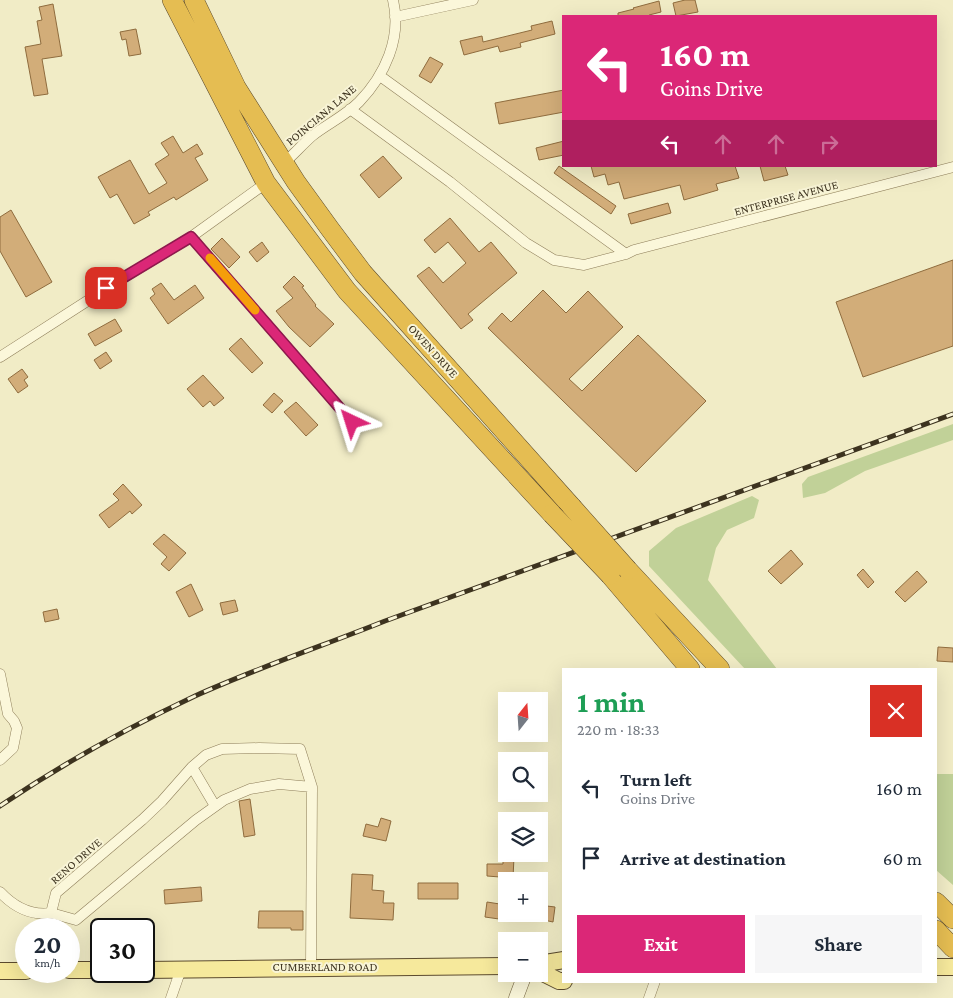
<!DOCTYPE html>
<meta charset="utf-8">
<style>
body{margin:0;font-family:"Crimson Pro",serif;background:#f6f6f7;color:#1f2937;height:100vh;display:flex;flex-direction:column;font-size:19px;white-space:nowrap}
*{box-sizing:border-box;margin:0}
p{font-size:16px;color:#747a83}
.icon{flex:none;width:28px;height:28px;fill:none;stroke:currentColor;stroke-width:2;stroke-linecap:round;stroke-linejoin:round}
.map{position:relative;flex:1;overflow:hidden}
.sheet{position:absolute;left:562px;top:668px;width:375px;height:315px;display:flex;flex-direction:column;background:#fff;border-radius:0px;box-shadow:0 5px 20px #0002}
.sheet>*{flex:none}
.guide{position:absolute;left:562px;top:15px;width:375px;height:152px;border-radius:0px;box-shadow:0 5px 20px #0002;background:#db2777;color:#fff;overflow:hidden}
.needle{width:32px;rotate:17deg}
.controls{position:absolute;left:498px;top:692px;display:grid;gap:10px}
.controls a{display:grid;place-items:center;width:50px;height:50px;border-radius:0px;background:#fff;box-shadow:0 5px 20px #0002;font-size:25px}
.speed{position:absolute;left:15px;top:918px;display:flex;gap:10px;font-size:25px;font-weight:700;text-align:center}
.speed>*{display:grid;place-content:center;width:65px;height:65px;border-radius:50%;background:#fff;box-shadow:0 5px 20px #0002;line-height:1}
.speed small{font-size:12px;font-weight:400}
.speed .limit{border:2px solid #111;border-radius:8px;background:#fff;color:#111}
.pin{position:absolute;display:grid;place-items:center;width:42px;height:42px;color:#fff;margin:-21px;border-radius:10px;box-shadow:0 2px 8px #0006}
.me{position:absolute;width:55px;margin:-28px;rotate:319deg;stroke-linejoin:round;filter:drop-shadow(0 0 4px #0008)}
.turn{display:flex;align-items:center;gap:18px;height:105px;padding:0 15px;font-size:22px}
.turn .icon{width:65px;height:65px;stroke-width:2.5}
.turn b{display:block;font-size:35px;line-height:42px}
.lanes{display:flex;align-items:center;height:48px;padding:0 15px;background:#0003;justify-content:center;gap:25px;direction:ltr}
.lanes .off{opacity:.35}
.round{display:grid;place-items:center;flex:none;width:52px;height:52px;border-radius:0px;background:#f6f6f7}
.overview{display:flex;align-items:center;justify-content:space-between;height:85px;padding:0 15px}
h1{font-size:30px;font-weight:700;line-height:38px;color:#1e9e55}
.primary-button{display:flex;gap:10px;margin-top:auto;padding:10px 15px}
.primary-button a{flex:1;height:58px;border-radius:0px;background:#db2777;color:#fff;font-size:20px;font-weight:700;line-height:58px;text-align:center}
.primary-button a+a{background:#f6f6f7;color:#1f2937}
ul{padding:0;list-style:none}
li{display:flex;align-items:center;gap:15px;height:70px;padding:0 15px}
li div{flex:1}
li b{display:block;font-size:19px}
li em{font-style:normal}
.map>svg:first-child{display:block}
</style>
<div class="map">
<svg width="953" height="998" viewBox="0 0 953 998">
<rect width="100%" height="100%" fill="#f1ecc6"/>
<path fill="#c1d198" d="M953,424v16l-88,31 -40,22 -22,5 -1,-14 6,-7z
M752,496l7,4 -5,18 -27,12 -11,18 -8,32 69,89h-32l-96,-103v-15l27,-23z
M936,774h17v111l-17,-15z"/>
<path fill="#d2ad79" stroke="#8f6c3e" d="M685,0h10l3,12 -22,4 -3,-13z
M659,1l2,11 -12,3 1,1h-32v-3l16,-4 -1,-1z
M53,4l9,52 -20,3 6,35 -14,2 -9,-49 16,-3 -4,-23 5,-1 -3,-13z
M552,21l3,13 -35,9 1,4 -21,5 -2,-6 -34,9 -4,-14 22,-5 1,6 49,-12 -1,-4z
M136,29l5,25 -12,2 -3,-17 -4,1 -2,-8z
M430,57l13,7 -12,19 -12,-7z
M564,90v22l-65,12 -4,-21z
M173,136l10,17 14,-9 6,10 -8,4 13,22 -32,20 -2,-3 -26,15 2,3 -16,9 -17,-30 -7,4 -12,-21 32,-17 19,34 18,-11 -12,-19 14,-9 -8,-12z
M564,141v14l-25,5 -3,-12z
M383,156l19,22 -23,20 -19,-23z
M559,166l57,40 -5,8 -57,-41z
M591,166h144l4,12 -23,6 2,6 -34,10 -4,-15 -56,14 -5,-17 -11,3 -3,-11 -11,3z
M760,166h25l3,9 -24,6z
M668,203l3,10 -40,11 -3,-10z
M11,210l41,72 -26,15 -26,-46v-34z
M450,218l29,34 12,-10 26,31 -49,41 5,6 -12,9 -44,-53 12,-9 14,16 23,-20 -18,-21 -13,11 -11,-13z
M222,238l18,19 -11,11 -18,-19z
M262,242l7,10 -12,10 -8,-10z
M953,260v86l-90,31 -27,-75z
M294,276l10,10 -2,1 14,18 -1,1 19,18 -24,23 -21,-20 -13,-16 17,-13 -10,-11z
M161,283l13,17 21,-15 9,13 -36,26 -18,-26 5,-4 -3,-5z
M543,290l23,23 22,-22 35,36 -54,52 13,12 56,-56 68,66 -70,71 -148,-144 14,-15 9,9z
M115,319l7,12 -27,15 -7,-12z
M241,338l22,25 -11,10 -23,-24z
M106,352l6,9 -12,8 -6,-9z
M22,369l6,8 -4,3 4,6 -10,7 -10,-14z
M203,375l21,23 -10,8 -4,-5 -7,6 -16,-18z
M274,393l9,8 -11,12 -9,-8z
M296,402l22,23 -12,11 -22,-24z
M123,484l19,21 -10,9 -2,-3 -21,17 -10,-13 20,-15 -6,-6z
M164,534l22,19 -17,18 -8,-7 6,-7 -14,-13z
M791,550l12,14 -22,20 -13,-13z
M863,569l11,13 -6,6 -11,-13z
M917,571l10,11 -22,20 -10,-10z
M191,584l12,26 -14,7 -13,-25z
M235,600l3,11 -15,4 -3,-12z
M57,609l2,10 -14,3 -2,-10z
M938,647l15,1v14l-16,-1z
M250,799l5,36 -11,2 -5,-36z
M381,818l10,3 -5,20 -23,-5 3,-12 12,3z
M503,856l11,1 -1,21 -26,-2v-12h16z
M352,874l21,1 -1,15 12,1 -1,12h11l-1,17 -43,-2z
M418,883h40v16h-40z
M201,887l1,14 -37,3 -1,-14z
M487,902l19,3v15l-21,-3z
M539,905l16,2 -2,15 -14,-3z
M259,911h44v19h-12v-2h-33z"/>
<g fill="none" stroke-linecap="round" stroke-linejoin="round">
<defs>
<path id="street" d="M395,17l78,-17
M380,76l246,178 8,-4 319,-83
M350,109l100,73 76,61 28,17 30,5 42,-11
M284,163c10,-9 18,-18 28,-27 15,-12 33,-20 47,-34 26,-27 43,-64 34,-102
M191,237l161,185
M0,357l123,-79 68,-41 75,-54
M0,674l8,40 6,7 3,7 -4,20 -13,12
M192,767l23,39
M0,892c14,15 30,24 51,21
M311,967l1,-180 -12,-38 -41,-1 -37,1 -16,6 -14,12 -30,34 -20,19 -86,73 -5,20 25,7 120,-100 28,-20 26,-11 29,-5 33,3
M171,998l10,-29
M649,998l6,-17"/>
<path id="secondary" d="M516,998l9,-24"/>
<path id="primary" d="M539,964l25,-4
M936,967h17
M69,970h32
M144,970l362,-4
M0,971h26
M539,971l20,10h5"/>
<path id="highway" d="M172,0l94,183 81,108 205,223
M194,0l42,87 60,95 34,47 33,44 209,234
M628,570l92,99
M610,575l80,94
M936,902l17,17
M936,930l17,18"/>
</defs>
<use href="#street" stroke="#8e7e5a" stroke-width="11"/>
<use href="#secondary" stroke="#705f3d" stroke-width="15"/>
<use href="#primary" stroke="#5c4b2e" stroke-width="18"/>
<use href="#highway" stroke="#5c4b2e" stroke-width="20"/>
<use href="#street" stroke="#fbf7da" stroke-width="10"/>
<use href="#secondary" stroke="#fbf7da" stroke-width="14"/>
<use href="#primary" stroke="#f6e99c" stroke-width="16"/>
<use href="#highway" stroke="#e5bd52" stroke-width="19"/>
<defs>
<path id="rail" d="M0,806c62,-42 127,-78 195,-110 62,-28 127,-50 190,-75l568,-207"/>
</defs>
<use href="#rail" stroke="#3d331f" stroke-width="5"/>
<use href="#rail" stroke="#f8f4d6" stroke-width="3" stroke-dasharray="9" stroke-linecap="butt"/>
<defs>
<path id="highway-bridge" d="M572,507l56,63
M552,514l58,61"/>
</defs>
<use href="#highway-bridge" stroke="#5c4b2e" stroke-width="20" stroke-linecap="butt"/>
<use href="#highway-bridge" stroke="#e5bd52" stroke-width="19"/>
</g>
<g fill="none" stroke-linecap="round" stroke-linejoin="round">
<defs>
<path id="route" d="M106,288l85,-51 161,185"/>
</defs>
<use href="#route" stroke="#8e194d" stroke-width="12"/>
<use href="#route" stroke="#db2777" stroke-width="9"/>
<path stroke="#f59e0b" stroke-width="9" d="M210,258l45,52"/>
</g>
<g text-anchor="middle" stroke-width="4" stroke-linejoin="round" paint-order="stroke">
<g font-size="12" fill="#3d331f" stroke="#f8f4d6">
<text transform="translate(321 115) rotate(-40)" y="4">POINCIANA LANE</text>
<text transform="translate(786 198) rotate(-15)" y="4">ENTERPRISE AVENUE</text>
<text transform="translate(433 351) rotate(48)" y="4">OWEN DRIVE</text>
<text transform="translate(76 861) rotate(-41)" y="4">RENO DRIVE</text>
<text x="325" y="971">CUMBERLAND ROAD</text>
</g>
</g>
</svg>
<div class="controls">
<a><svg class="needle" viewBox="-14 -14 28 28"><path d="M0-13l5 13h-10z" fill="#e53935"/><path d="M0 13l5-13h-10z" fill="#747a83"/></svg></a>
<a><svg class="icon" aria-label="search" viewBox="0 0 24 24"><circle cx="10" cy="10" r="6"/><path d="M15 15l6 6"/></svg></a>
<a><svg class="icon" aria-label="layers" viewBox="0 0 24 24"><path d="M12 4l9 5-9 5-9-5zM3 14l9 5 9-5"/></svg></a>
<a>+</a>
<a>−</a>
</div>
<div class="speed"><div>20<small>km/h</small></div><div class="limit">30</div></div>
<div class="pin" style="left:106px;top:288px;background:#d93025"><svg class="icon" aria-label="arrive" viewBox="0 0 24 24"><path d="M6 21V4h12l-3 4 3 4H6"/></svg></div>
<svg class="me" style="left:352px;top:422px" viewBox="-20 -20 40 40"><path d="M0-17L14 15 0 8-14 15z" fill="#db2777" stroke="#fff" stroke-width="4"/></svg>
<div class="guide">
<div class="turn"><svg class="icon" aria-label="left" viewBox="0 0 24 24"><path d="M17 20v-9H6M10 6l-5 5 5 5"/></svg><div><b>160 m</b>Goins Drive</div></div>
<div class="lanes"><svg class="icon" aria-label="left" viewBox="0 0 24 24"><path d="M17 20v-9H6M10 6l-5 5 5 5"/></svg><svg class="icon off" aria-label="ahead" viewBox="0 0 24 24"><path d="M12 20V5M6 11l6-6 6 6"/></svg><svg class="icon off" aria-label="ahead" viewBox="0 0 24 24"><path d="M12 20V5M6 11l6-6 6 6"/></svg><svg class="icon off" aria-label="right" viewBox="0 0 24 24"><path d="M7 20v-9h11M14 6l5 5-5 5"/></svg></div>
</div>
<section class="sheet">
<div class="overview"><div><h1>1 min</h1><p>220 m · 18:33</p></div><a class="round" style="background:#d93025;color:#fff"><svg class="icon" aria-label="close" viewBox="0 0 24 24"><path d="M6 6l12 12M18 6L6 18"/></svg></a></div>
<ul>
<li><svg class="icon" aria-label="left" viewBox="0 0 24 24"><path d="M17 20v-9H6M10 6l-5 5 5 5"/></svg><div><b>Turn left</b><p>Goins Drive</p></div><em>160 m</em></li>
<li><svg class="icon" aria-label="arrive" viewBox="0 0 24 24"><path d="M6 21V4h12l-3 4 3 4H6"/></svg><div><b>Arrive at destination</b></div><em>60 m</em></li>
</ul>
<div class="primary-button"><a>Exit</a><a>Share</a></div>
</section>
</div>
